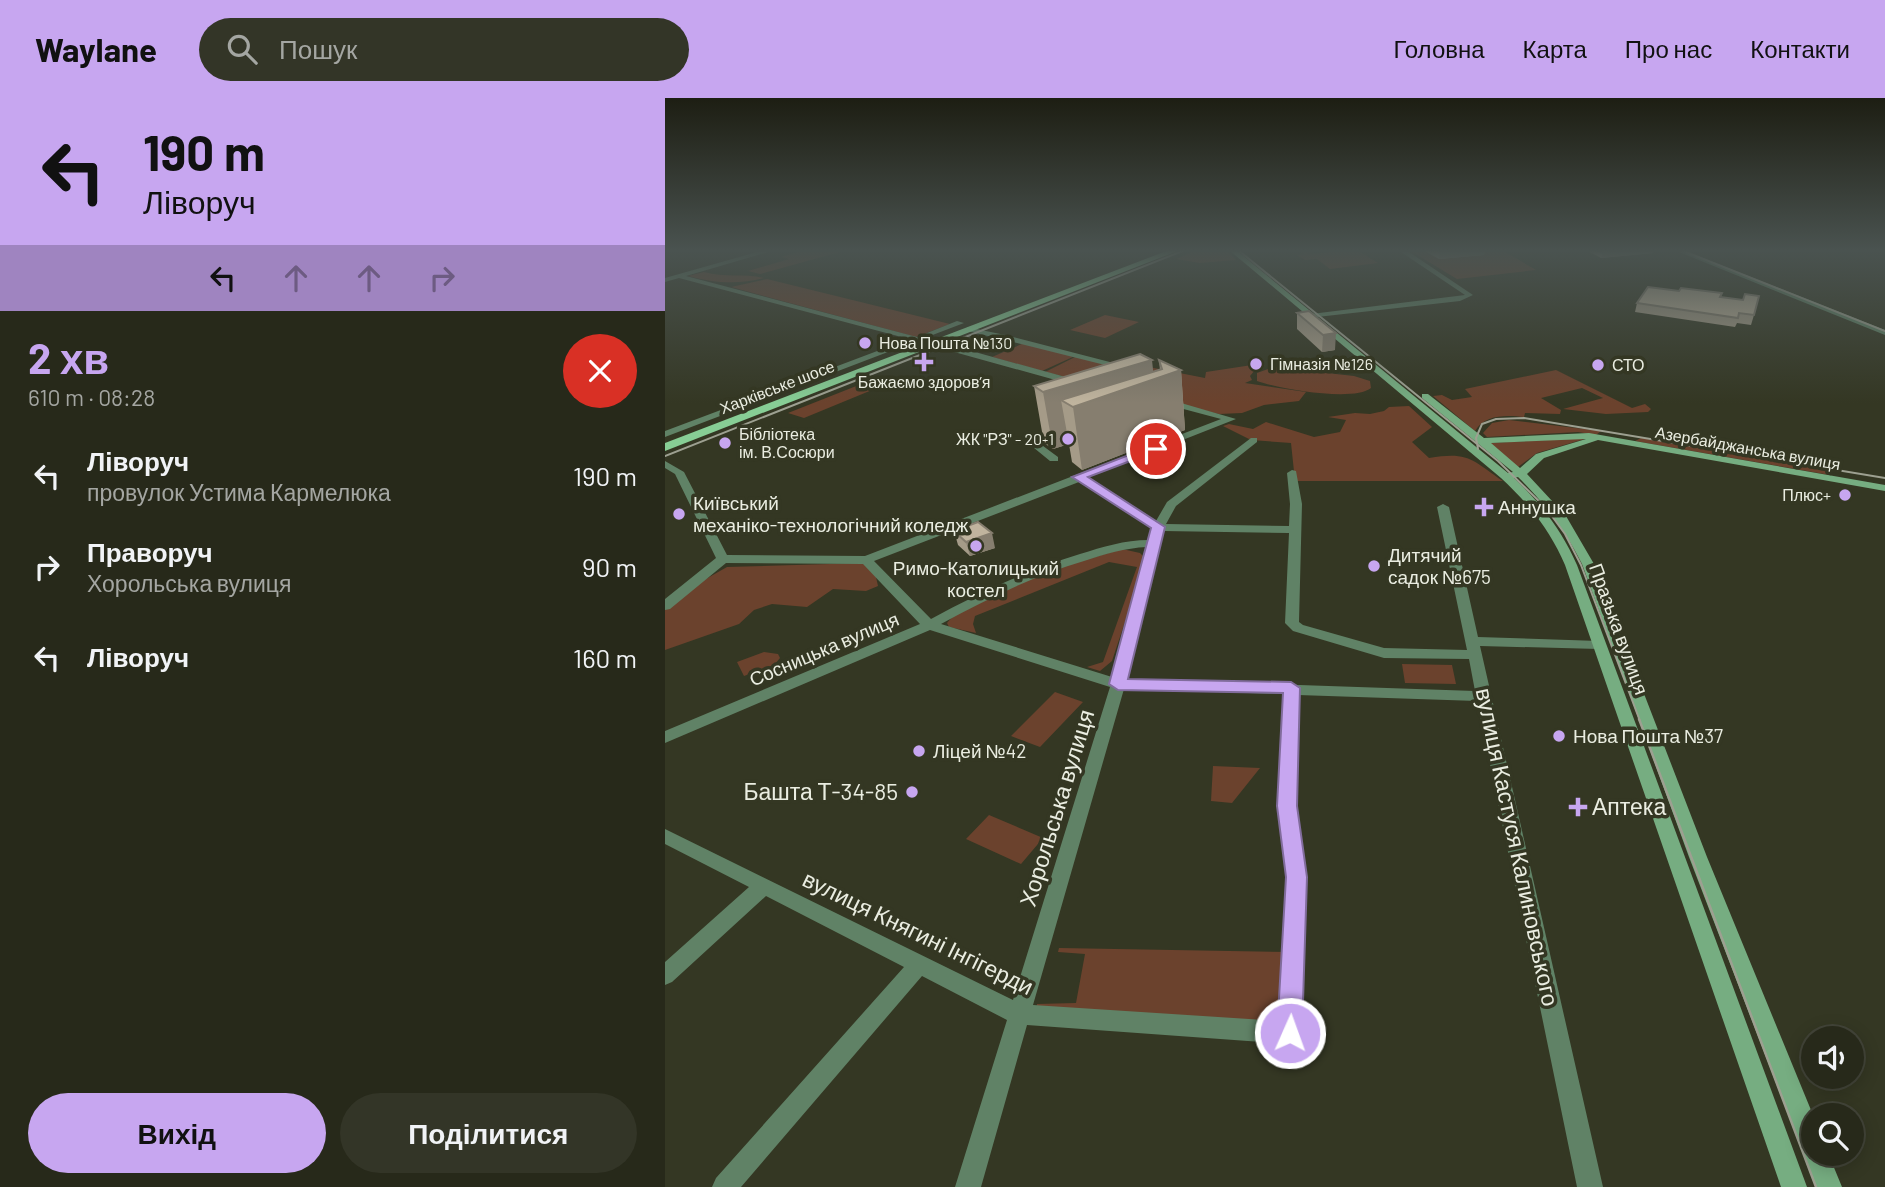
<!DOCTYPE html>
<html lang="uk">
<meta charset="utf-8">
<style>
body{margin:0;font-family:Barlow,sans-serif;background:#333527;color:#f1f3f6;height:100vh;display:flex;flex-direction:column;font-size:26px;white-space:nowrap}
*{box-sizing:border-box;margin:0}
p{font-size:23px;color:#a4a6a2}
.icon{flex:none;width:38px;height:38px;fill:none;stroke:currentColor;stroke-width:2;stroke-linecap:round;stroke-linejoin:round}
.map{position:relative;flex:1;overflow:hidden}
.drawer{display:flex;flex-direction:column;background:#27291a;width:665px}
.drawer>*{flex:none}
.banner{background:#c7a6f0;color:#111;overflow:hidden}
.tools{position:absolute;left:1136px;top:928px;display:grid;gap:14px}
.tools a{display:grid;place-items:center;width:63px;height:63px;border-radius:50%;background:#27291a;box-shadow:0 4px 18px #0003,0 0 0 2px #434539;font-size:35px}
.pin{position:absolute;display:grid;place-items:center;width:60px;height:60px;color:#fff;margin:-30px;border:4px solid #fff;border-radius:50%;box-shadow:0 2px 7px #0007}
.me{position:absolute;width:77px;margin:-38px;rotate:2deg;stroke-linejoin:round;filter:drop-shadow(0 0 5px #0008)}
.turn{display:flex;align-items:center;gap:24px;height:147px;padding:0 28px;font-size:32px}
.turn .icon{width:91px;height:91px;stroke-width:2.5}
.turn b{display:block;font-size:49px;line-height:60px}
.lanes{display:flex;align-items:center;height:66px;padding:0 28px;background:#0003;justify-content:center;gap:35px;direction:ltr}
.lanes .off{opacity:.35}
.round{display:grid;place-items:center;flex:none;width:74px;height:74px;border-radius:37px;background:#333527}
.summary{display:flex;align-items:center;justify-content:space-between;height:119px;padding:0 28px}
h1{font-size:42px;font-weight:700;line-height:52px;color:#c7a6f0}
.action{display:flex;gap:14px;margin-top:auto;padding:14px 28px}
.action a{flex:1;height:80px;border-radius:42px;background:#c7a6f0;color:#111;font-size:28px;font-weight:700;line-height:80px;text-align:center}
.action a+a{background:#333527;color:#f1f3f6}
ul{padding:0;list-style:none}
li{display:flex;align-items:center;gap:21px;height:91px;padding:0 28px}
li div{flex:1}
li b{display:block;font-size:26px}
li em{font-style:normal}
header{display:flex;align-items:center;gap:42px;box-sizing:border-box;height:98px;padding:0 35px;background:#c7a6f0;color:#111}
header strong{font-size:33px}
nav{display:flex;gap:38px;margin-inline-start:auto;font-size:24px}
.search{width:490px;height:63px;background:#333527;display:flex;align-items:center;gap:18px;box-sizing:border-box;padding:0 24px;border-radius:38px;color:#a4a6a2;font-size:26px}
main{display:flex;flex:1;min-height:0}
.map>svg:first-child{display:block}
</style>
<header>
<strong>Waylane</strong>
<div class="search"><svg class="icon" aria-label="search" viewBox="0 0 24 24"><circle cx="10" cy="10" r="6"/><path d="M15 15l6 6"/></svg>Пошук</div>
<nav><a>Головна</a><a>Карта</a><a>Про нас</a><a>Контакти</a></nav>
</header>
<main>
<section class="drawer">
<div class="banner">
<div class="turn"><svg class="icon" aria-label="left" viewBox="0 0 24 24"><path d="M17 20v-9H6M10 6l-5 5 5 5"/></svg><div><b>190 m</b>Ліворуч</div></div>
<div class="lanes"><svg class="icon" aria-label="left" viewBox="0 0 24 24"><path d="M17 20v-9H6M10 6l-5 5 5 5"/></svg><svg class="icon off" aria-label="ahead" viewBox="0 0 24 24"><path d="M12 20V5M6 11l6-6 6 6"/></svg><svg class="icon off" aria-label="ahead" viewBox="0 0 24 24"><path d="M12 20V5M6 11l6-6 6 6"/></svg><svg class="icon off" aria-label="right" viewBox="0 0 24 24"><path d="M7 20v-9h11M14 6l5 5-5 5"/></svg></div>
</div>
<div class="summary"><div><h1>2 хв</h1><p>610 m · 08:28</p></div><a class="round" style="background:#d93025;color:#fff"><svg class="icon" aria-label="close" viewBox="0 0 24 24"><path d="M6 6l12 12M18 6L6 18"/></svg></a></div>
<ul>
<li><svg class="icon" aria-label="left" viewBox="0 0 24 24"><path d="M17 20v-9H6M10 6l-5 5 5 5"/></svg><div><b>Ліворуч</b><p>провулок Устима Кармелюка</p></div><em>190 m</em></li>
<li><svg class="icon" aria-label="right" viewBox="0 0 24 24"><path d="M7 20v-9h11M14 6l5 5-5 5"/></svg><div><b>Праворуч</b><p>Хорольська вулиця</p></div><em>90 m</em></li>
<li><svg class="icon" aria-label="left" viewBox="0 0 24 24"><path d="M17 20v-9H6M10 6l-5 5 5 5"/></svg><div><b>Ліворуч</b></div><em>160 m</em></li>
</ul>
<div class="action"><a>Вихід</a><a>Поділитися</a></div>
</section>
<div class="map">
<svg width="1220" height="1089" viewBox="0 0 1220 1089">
<rect width="100%" height="100%" fill="#343723"/>
<path fill="#6b422d" d="M139,152h43l-87,24 -12,-3 41,-12 -8,-2z
M532,152h29l10,10 -36,3 -24,-4z
M634,152h26l-17,3 1,1 48,-4 21,13 -48,6 -13,-10 -12,1 -8,-5 6,-1z
M744,152h93l34,20 -79,9z
M39,174c21,6 39,1 60,6 -27,7 -49,5 -76,-2z
M102,181l183,45 -34,13 -185,-50z
M440,217l34,7 -34,16 -35,-8z
M359,245l51,13 -33,15 -50,-14z
M412,258l64,15 8,-4 56,11 1,-6 46,-7 3,5 -5,6 2,4 -7,3 61,9 -7,9 -35,4 -22,8 -23,1 -174,-42z
M629,263l58,4 -5,8 -60,-8z
M608,269l81,9 16,5 1,7c-17,14 -92,1 -114,-7v-8z
M891,272l76,38 13,-4 6,5 -3,3 -42,2 -43,-5 40,-11 -21,-10 -41,10 20,12 -1,4 -35,-1 -1,4c-17,-2 -39,-3 -49,14l-42,-35 9,-1 10,5 20,-3 -7,-8z
M209,281l15,4 -85,35 -16,-5z
M744,308l23,21 -20,15 17,16c40,-7 43,2 74,23h-208l-4,-38 -40,-3 -28,-14 6,-2 24,5 13,-7 48,15 26,-5 6,-12 -18,-3 27,-4 15,1 14,-3 5,-4z
M844,322l92,11 -5,4 -18,-3 -91,5 -4,-4 9,-10z
M923,340l-51,15 -19,14 -28,-24z
M976,340l188,32 1,5 -195,-34z
M457,451l18,4 5,5 -1,6 -32,97 -12,10 -13,-4 16,-5 34,-95 -28,-5 -134,54 -2,8 3,9 -27,-6 -2,-4c30,-34 131,-61 175,-74z
M198,465l13,14 2,9 -12,5 -33,-2 -26,18 -35,-3 -18,6 -15,14 -74,26v-41l25,-21 37,-21z
M99,554l14,2 2,4 -6,7 -30,11 -7,-14z
M737,566l50,1 4,19 -51,-1z
M390,594l28,10 -43,45 -29,-11z
M548,668l47,2 -28,35 -21,-2z
M324,717l54,23 -22,26 -55,-25z
M394,850l231,4 -5,73 -249,-14 1,-7 39,-1 9,-49 -27,-2z"/>
<g fill="none" stroke-linecap="round" stroke-linejoin="round">
<path fill="#608266" fill-rule="evenodd" d="M99,152h11l-89,26 231,61 40,-16 7,2 -299,114v-6l244,-92 -230,-61 -14,4v-4z
M733,152h8l67,45 -13,6 -152,17v-4h3l154,-19z
M1009,152h9l202,80v5z
M302,229l38,8 128,33 -4,3 -124,-31 -30,12 105,29 1,2 -4,3 -130,-36 -1,-2 4,-2 17,4 29,-12 -29,-7z
M499,300l72,21 -150,59 70,43 11,-19 84,-64h6v4l-81,64 -10,18 123,2 1,-22 -3,-31 5,-3 4,1 6,33 -3,118 4,3 81,23 83,2 -30,-143 6,-3 6,3 29,130 121,4 7,4 -7,4 -119,-3 123,541h-26l-100,-486 -179,-6 -2,111 9,70 -4,157 -3,8 -8,3 -263,-19 -46,162h-26l52,-167 -85,-44 -181,211h-29l4,-9 188,-211 -138,-71 -94,86 -7,3v-23l84,-75 -84,-43v-15l348,171 97,-313 -180,-57 -265,113v-12l255,-107 -57,-60 -137,-1 -56,46 -5,1v-11l51,-41 -41,-84 -10,-6v-7l19,11 43,83 138,1 356,-137 -60,-16 -2,-2zM414,384l73,46 -3,12c-25,0 -46,7 -69,14 -53,16 -101,39 -149,65l-57,-58zM498,433l126,2 -4,90 8,8 91,27 85,1 6,32 -348,-12zM482,449l-35,130 -171,-53c46,-25 92,-48 143,-63 21,-7 41,-13 63,-14zM459,591l159,5 -5,112 9,70 -7,145 -247,-16z
M396,329l5,3 -2,2 -22,7 -3,4 19,14v4h-8l-22,-18 8,-8z"/>
<path fill="#76ad81" fill-rule="evenodd" d="M564,152h7l272,223 5,-1 -91,-74v-4h6l56,44 105,-5 296,52v6l-287,-51 -54,18 -17,16 39,42 28,48 113,293 106,258v38h15l14,34h-26l-127,-330 -107,-293c-17,-34 -37,-60 -64,-87l-4,1c27,25 48,53 63,87l230,622h-26l-216,-622c-15,-35 -36,-61 -64,-87zM921,341l-50,15 -16,14 -29,-25z"/>
<path fill="#87ce95" fill-rule="evenodd" d="M504,152h11l-515,201v-8z"/>
<path stroke="#9da091" stroke-width="2" d="M573,152l260,211 48,47 19,26 16,31 59,156
M1016,152l204,81
M813,351l-2,-11 6,-14 14,-5 28,-1 361,60
M0,358l520,-206"/>
<path stroke="#9da091" stroke-width="2.5" d="M974,621l177,468"/>
</g>
<path fill="#a59b88" d="M758,152h62l-1,5 -45,4z
M921,152h68l-1,3 -52,5z
M1055,199l34,18 -3,10 -14,-2 -2,4 -100,-15 2,-9z
M644,213l26,39 -13,2 -25,-23v-16z
M494,262l22,10 4,60 -103,40 -10,-8 -3,-18 -16,5 -9,-6 -10,-57 119,-14 7,-2z
M289,433l41,17 -25,8 -12,-11z"/>
<path fill="#867e6f" d="M781,152h39l-1,5 -45,4 1,-8z
M965,152h24l-1,3 -52,5 2,-5z
M671,235l-1,17 -13,2 1,-17z
M487,262l2,19 27,-9 4,60 -103,40 -9,-63 -12,-7 8,44 -16,5 -10,-57z
M327,435l3,15 -25,8 -4,-14z"/>
<path fill="#c0b49e" stroke="#867e6f" stroke-width="2" d="M932,152h33l-27,3z
M983,189l31,4 2,-3 41,5 -2,4 23,3 2,-6 14,2 -5,19 -15,-2 -1,5 -101,-15z
M644,213l27,22 -13,2 -26,-22z
M475,256l12,6 -109,32 -9,-6z
M494,262l22,10 -108,37 -12,-7 101,-31z
M313,424l14,11 -26,9 -12,-11z"/>
<linearGradient id="sky" x2="0" y2="1"><stop stop-color="#1d1e13"/><stop offset="0.5" stop-color="#4a5350"/><stop offset="1" stop-color="#4a5350" stop-opacity="0"/></linearGradient>
<rect width="1220" height="305" fill="url(#sky)"/>
<path fill="#c7a6f0" stroke="#816c9c" stroke-width="2" d="M487,348l10,3 -74,28 77,50 -37,152 163,3 9,6 -3,118 10,71 -5,156 -3,9 -9,3 -9,-3 -4,-9 9,-156 -9,-71 6,-113 -165,-3 -9,-6 42,-156 -79,-51z"/>
<g fill="#c7a6f0" stroke="#343723" stroke-width="2.5">
<circle cx="200" cy="245" r="7"/>
<path d="M255.5 253.5h7v7h7v7h-7v7h-7v-7h-7v-7h7z"/>
<circle cx="591" cy="266" r="7"/>
<circle cx="933" cy="267" r="7"/>
<circle cx="403" cy="341" r="7"/>
<circle cx="60" cy="345" r="7"/>
<circle cx="1180" cy="397" r="7"/>
<path d="M815.5 398.5h7v7h7v7h-7v7h-7v-7h-7v-7h7z"/>
<circle cx="14" cy="416" r="7"/>
<circle cx="311" cy="448" r="7"/>
<circle cx="709" cy="468" r="7"/>
<circle cx="894" cy="638" r="7"/>
<circle cx="254" cy="653" r="7"/>
<circle cx="247" cy="694" r="7"/>
<path d="M909.5 698.5h7v7h7v7h-7v7h-7v-7h-7v-7h7z"/>
</g>
<g text-anchor="middle" stroke-width="7" stroke-linejoin="round" paint-order="stroke">
<g font-size="16" fill="#eaede1" stroke="#343723" text-anchor="start">
<text x="214" y="251">Нова Пошта №130</text>
<text x="605" y="272">Гімназія №126</text>
<text x="947" y="273">СТО</text>
<text x="259" y="290" text-anchor="middle">Бажаємо здоровʼя</text>
<text x="74" y="342">Бібліотека<tspan x="74" dy="18">ім. В.Сосюри</tspan></text>
<text x="389" y="347" text-anchor="end">ЖК "РЗ" - 20-1</text>
<text x="1166" y="403" text-anchor="end">Плюс+</text>
</g>
<g font-size="16" fill="#eaede1" stroke="#343723">
<text transform="translate(112 289) rotate(-21)" y="6">Харківське шосе</text>
<text transform="translate(1083 350) rotate(10)" y="6">Азербайджанська вулиця</text>
</g>
<g font-size="19" fill="#eaede1" stroke="#343723" text-anchor="start">
<text x="28" y="412">Київський<tspan x="28" dy="22">механіко-технологічний коледж</tspan></text>
<text x="833" y="416">Аннушка</text>
<text x="723" y="464">Дитячий<tspan x="723" dy="22">садок №675</tspan></text>
<text x="311" y="477" text-anchor="middle">Римо-Католицький<tspan x="311" dy="22">костел</tspan></text>
<text x="908" y="645">Нова Пошта №37</text>
<text x="268" y="660">Ліцей №42</text>
</g>
<g font-size="19" fill="#eaede1" stroke="#343723">
<text transform="translate(954 531) rotate(70)" y="7">Празька вулиця</text>
<text transform="translate(159 551) rotate(-23)" y="7">Сосницька вулиця</text>
</g>
<g font-size="23" fill="#eaede1" stroke="#343723" text-anchor="end">
<text x="233" y="702">Башта Т-34-85</text>
<text x="927" y="717" text-anchor="start">Аптека</text>
</g>
<g font-size="23" fill="#eaede1" stroke="#343723">
<text transform="translate(392 710) rotate(-73)" y="8">Хорольська вулиця</text>
<text transform="translate(852 749) rotate(78)" y="8">вулиця Кастуся Калиновського</text>
<text transform="translate(253 835) rotate(26)" y="8">вулиця Княгині Інгігерди</text>
</g>
</g>
</svg>
<div class="tools">
<a><svg class="icon" aria-label="sound" viewBox="0 0 24 24"><path d="M4 9h4l5-4v14l-5-4H4zM17 9q2 3 0 6"/></svg></a>
<a><svg class="icon" aria-label="search" viewBox="0 0 24 24"><circle cx="10" cy="10" r="6"/><path d="M15 15l6 6"/></svg></a>
</div>
<div class="pin" style="left:491px;top:351px;background:#d93025"><svg class="icon" aria-label="arrive" viewBox="0 0 24 24"><path d="M6 21V4h12l-3 4 3 4H6"/></svg></div>
<svg class="me" style="left:625px;top:935px" viewBox="-20 -20 40 40"><circle r="17" fill="#c7a6f0" stroke="#fff" stroke-width="3"/><path d="M0-11L8 9 0 5-8 9z" fill="#fff"/></svg>
</div>
</main>
